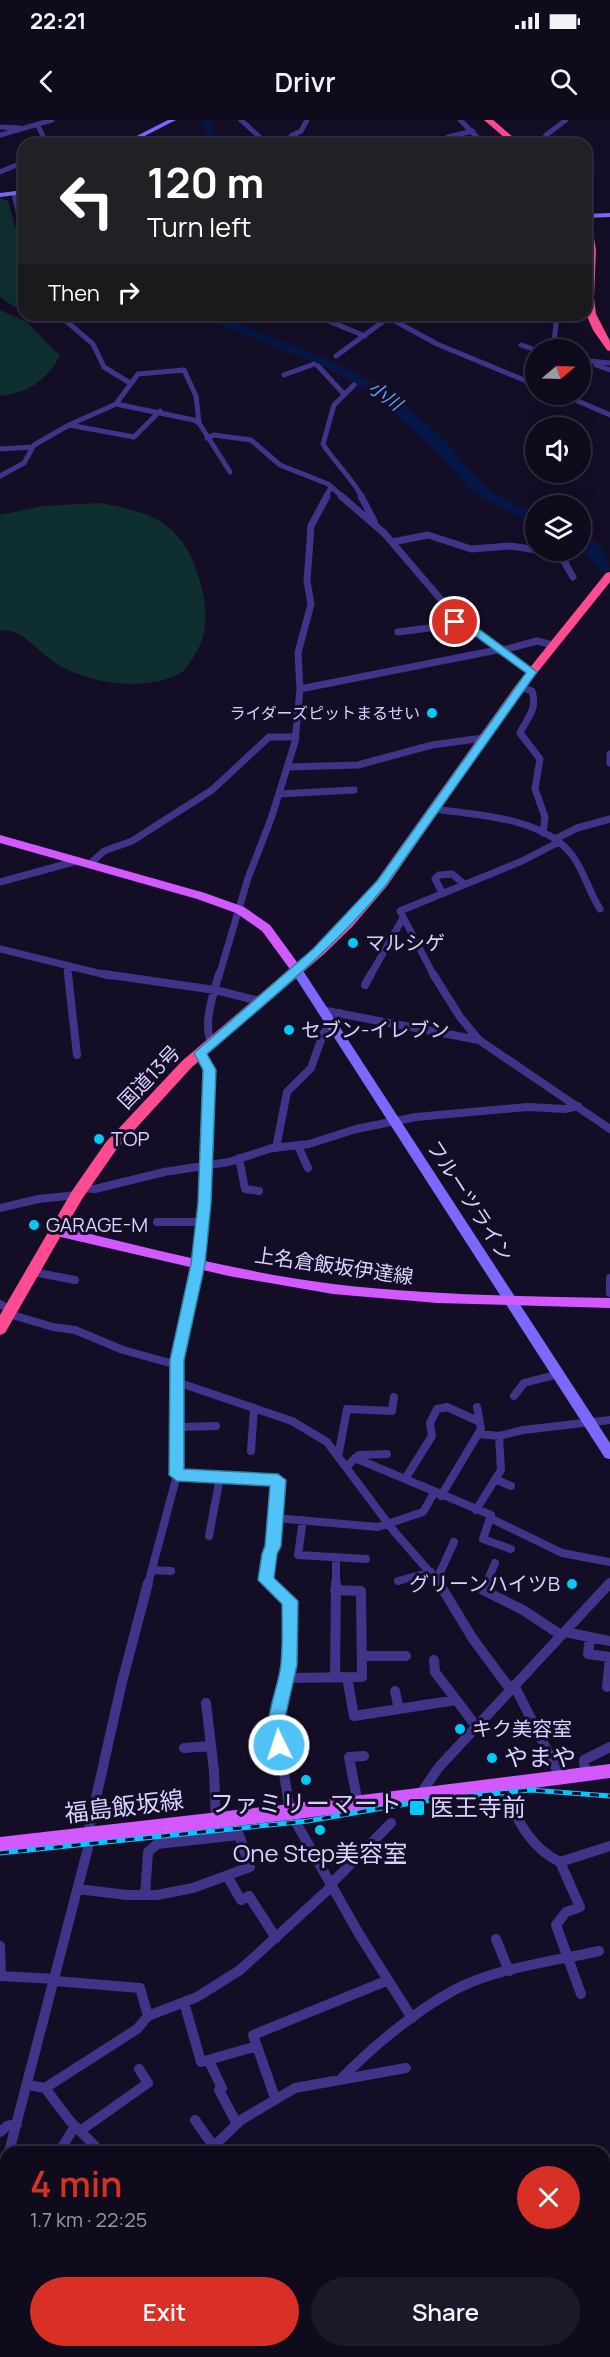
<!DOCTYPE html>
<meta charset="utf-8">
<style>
body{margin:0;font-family:Manrope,"Noto Sans JP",sans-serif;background:#1d1829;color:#f1f3f6;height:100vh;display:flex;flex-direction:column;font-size:22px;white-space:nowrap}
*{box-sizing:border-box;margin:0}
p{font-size:20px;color:#9b9aa3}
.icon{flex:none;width:33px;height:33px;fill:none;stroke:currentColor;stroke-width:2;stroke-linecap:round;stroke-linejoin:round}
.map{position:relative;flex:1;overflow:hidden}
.panel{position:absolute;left:0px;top:2026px;width:610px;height:212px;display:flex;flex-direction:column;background:#0f0a1c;border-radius:18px 18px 0 0;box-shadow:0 6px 24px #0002,0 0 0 2px #2f2b3b}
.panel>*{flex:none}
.banner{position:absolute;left:18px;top:18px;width:574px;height:183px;border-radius:18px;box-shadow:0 6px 24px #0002,0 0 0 2px #2f2b3b;background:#202124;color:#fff;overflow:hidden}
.needle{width:39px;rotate:71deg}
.fabs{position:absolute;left:525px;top:219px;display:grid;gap:12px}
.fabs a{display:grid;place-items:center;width:66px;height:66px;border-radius:50%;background:#0f0a1c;box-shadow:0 6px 24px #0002,0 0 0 2px #2f2b3b;font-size:30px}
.pin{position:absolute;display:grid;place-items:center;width:51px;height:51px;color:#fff;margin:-26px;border:3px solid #fff;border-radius:50%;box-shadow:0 2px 6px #0007}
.me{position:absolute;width:66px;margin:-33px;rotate:356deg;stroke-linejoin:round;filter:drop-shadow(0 0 4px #0008)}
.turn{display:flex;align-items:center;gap:21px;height:126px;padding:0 30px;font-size:27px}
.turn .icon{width:78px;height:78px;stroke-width:2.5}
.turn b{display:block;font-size:42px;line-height:51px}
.then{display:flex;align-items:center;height:57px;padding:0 30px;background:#0003;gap:12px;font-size:22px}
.round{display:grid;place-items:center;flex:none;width:63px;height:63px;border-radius:32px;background:#1d1829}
.headline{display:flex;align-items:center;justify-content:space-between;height:102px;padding:0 30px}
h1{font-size:36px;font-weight:600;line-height:45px;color:#d93025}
.button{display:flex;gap:12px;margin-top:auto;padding:12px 30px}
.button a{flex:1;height:69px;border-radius:36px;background:#d93025;color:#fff;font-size:24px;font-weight:600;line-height:69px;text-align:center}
.button a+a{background:#1d1829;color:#f1f3f6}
.status{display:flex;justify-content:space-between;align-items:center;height:42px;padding:0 30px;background:#0f0a1c;direction:ltr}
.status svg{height:16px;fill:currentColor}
header{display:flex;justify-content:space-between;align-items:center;height:78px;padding:0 30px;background:#0f0a1c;font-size:27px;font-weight:600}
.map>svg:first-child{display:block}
</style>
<div class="status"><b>22:21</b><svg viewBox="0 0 49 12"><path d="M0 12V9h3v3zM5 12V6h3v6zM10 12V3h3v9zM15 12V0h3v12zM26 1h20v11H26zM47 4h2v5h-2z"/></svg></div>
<header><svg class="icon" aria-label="back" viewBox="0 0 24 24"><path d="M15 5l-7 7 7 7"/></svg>Drivr<svg class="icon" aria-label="search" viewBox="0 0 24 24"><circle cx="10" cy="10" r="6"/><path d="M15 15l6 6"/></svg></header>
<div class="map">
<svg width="610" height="2237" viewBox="0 0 610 2237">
<rect width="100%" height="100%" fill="#140d26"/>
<path fill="#0f2e30" d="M0,78l8,3 16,56v48l-9,2 -15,-10z
M0,190l27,12 33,34c-14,25 -32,37 -60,40z
M100,383c43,8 77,16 94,61 12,30 19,67 -2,95 -3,5 -7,12 -11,14 -35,19 -92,11 -124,-9 -20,-12 -31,-34 -57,-34v-115l42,-9z
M450,2232h145l15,5h-162z"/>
<path fill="#061746" d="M196,195h21l106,42 44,22 30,18 51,46 23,29 21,19 23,14 20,8v12l-64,-34 -31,-35 -67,-62 -43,-25z
M580,412c24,12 30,23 30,49l-29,-32z"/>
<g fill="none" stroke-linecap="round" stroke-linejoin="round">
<path fill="#061746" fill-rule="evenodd" d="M202,0h8l7,24h-8z"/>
<path stroke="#403488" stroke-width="5" d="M241,0l26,24
M460,0l24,24
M38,6l9,18
M0,7l20,1
M0,15l52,-15
M297,24l-6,-8 10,-5 6,-11
M441,24l7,-7 25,-6
M542,24l4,-9 20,-15
M0,52l24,-10
M14,74l10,42
M59,195l34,29 11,23 26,16
M314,195l51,21
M384,195l53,29 99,41
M521,225l15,5
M553,230l4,-35
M336,236l52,-38
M580,240l30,3
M596,245l14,5
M318,246l25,27
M284,255l30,-11
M354,265l-20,20 -11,39c12,19 29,34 39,53
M562,274l48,21
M116,284l22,-30 46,-4 12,26 3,27
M69,305l65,12 26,-26
M207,318l7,-3 37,5 29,25 48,19 15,13
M0,329l32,-2
M0,356l24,-13 10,-18 35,-20 47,-21 78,16 5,3 31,49
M326,377l5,-10"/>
<path stroke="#403488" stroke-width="7" d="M341,376l43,37 71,83 77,56
M361,376l13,25
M392,422l36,-7 43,14 40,-3 25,4
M537,430l27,11 9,16
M398,512l39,-5 23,-7
M503,530l34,-9 16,4
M520,567l12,4c6,18 -5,27 -12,42l20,26 -5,30 10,28 -2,16
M300,569l202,-40
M610,634v9
M288,647l70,-2 74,-20 51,-7
M279,674l75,-4
M434,689c43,6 109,8 138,46 12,16 17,37 28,54
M555,719l22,-11 33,-9
M90,744l14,-13 28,-10 80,-51 57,-53h27
M0,762l77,-21
M442,772l-7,-13 4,-4 13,-1 11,9
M0,829l110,27
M67,846l1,10
M219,856l29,-98 23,-59 24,-77 5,-53 -2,-36 13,-49 -4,-23 4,-55 16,-30
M370,856l33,-58
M434,856l-34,-65 122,-50 37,-19"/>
<path stroke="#403488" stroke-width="8" d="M68,854l9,81
M104,854l111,16 45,11
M433,854l27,43 19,23 131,89
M365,865l6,-11
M321,890l158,30
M211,923c-8,-21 2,-48 8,-69
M298,1026l10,22
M276,1028l11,-56 24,-24 12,-34 17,-21
M239,1038l6,31 14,2
M81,1068l14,1 69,-17 65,-10 43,-14 37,-4 47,-15 60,-12 112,-10 37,2 13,-3
M0,1088l38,-9 39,-4
M157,1102h46
M33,1152l42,8
M610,1158v15
M0,1184l11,6
M9,1194l44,13 22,3 48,20 54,15
M177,1262l115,39 35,21 66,88 47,54
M514,1276l10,-13 35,-9
M478,1301l-31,-14 -10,2 -7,14 2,13 -27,43 86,36 -8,24 28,10
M177,1307l39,-1
M479,1314l20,2 24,-6 87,-10
M251,1331l3,-42
M338,1337l9,-48 45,2 2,-14
M355,1338l50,21
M346,1347l13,-12 28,-1
M177,1355l101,5 -5,66 -4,8 -3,26 5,4
M495,1359l16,7
M441,1376l40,-67 -4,-22
M476,1390l25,-40 -2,-34
M275,1398l103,9 45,-15 11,-19
M490,1398l72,35 48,9
M303,1400l-5,35 68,4
M209,1416l11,-59
M152,1450l19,1
M437,1459l17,-37
M398,1461l33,-9
M148,1464l29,-109v-115l21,-96 5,-40 7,-154 -10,-17
M336,1464v-27
M486,1464l9,-21"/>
<path stroke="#403488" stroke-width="10" d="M269,1463l21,18 -1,64 -13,57 14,90 69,122 53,84
M439,1463l34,56 37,50
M486,1463l-3,7 40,20 38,25
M565,1512l45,9
M590,1517l-2,17 22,3 -3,30
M362,1536h44
M434,1540l1,12 41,54
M335,1557l1,-94
M347,1557l7,39 102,-16
M286,1558l76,-1 -1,-86 -26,-1
M514,1565l47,93
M395,1571l4,18
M206,1583l8,68 2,50
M184,1628l26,-2
M585,1655l-1,-15 26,-13
M501,1665c15,31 27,62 59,77l20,45 -14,5 -10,13 25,69
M419,1676l20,-29 171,-184
M358,1684l-9,-47 15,-1
M560,1742l50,-16
M227,1756l14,24 8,-4 27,42
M330,1765l61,-62
M78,1769l49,6h30l36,-7 57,-21 -11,-32 -82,9 -9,8 -3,43
M496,1819l13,32
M0,1826l1,30
M0,1856l56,3
M55,1861l85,7 8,28
M184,1882l17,60 56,-16
M209,1941l13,27 -3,2 18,34
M340,1960c32,-33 75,-69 116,-91 41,-21 98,-28 143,-38
M28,1965l17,3 25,33 31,31
M45,1968l92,-59 11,-13 49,-19 43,-27 91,-83
M275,1978l-22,-63 133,-54
M195,2000l19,27
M80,2011l68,-48 -9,-14
M0,2012l7,-6 10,-2
M9,2032l80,-308v-15l33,-147 26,-99
M59,2032l16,-26
M208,2032l33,-32 54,-32 111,-20
M0,2063l6,-20
M604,2095l6,2
M113,2232v5
M427,2237l3,-5"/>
<path fill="#7b68ff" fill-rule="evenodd" d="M168,0h8l-47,24h-8z
M24,70v4l-24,3v-4z
M610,93v4l-24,1 1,-4z
M296,845l4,1 310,477v16l-5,-1 -313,-486 -1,-3 1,-3z"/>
<path fill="#d258ff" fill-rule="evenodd" d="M0,715l205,58 39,14 26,18 32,44 -2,3h-8l-30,-41 -26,-18 -39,-14 -197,-56z
M57,1106c91,22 183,46 276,58 92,11 185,12 277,14v10l-173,-5 -104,-9 -104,-18 -177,-41 -2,-4z
M610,1644v14l-320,42 -290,33v-16l290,-33z"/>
<path fill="#ff4c90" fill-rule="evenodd" d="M484,0h9l28,24h-9z
M586,91l4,3 6,36 -2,48 2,16 14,27v10l-3,-1 -14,-20 -7,-16z
M610,452v10l-86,107 -137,197 -35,41 -29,28 -131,112 -76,83 -34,49 -77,134 -5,2v-20l72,-124 34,-49 76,-81 131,-112 29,-28 35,-41 139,-195 90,-112z"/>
<defs>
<path id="rail" d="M0,1733l308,-32 115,-20 107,-11 80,6"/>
</defs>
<use href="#rail" stroke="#00c9fc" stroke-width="5"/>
<use href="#rail" stroke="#140d26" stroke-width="3" stroke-dasharray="9" stroke-linecap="butt"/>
</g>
<path fill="#4fc3f7" stroke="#337fa1" stroke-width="1.5" d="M456,498h8l73,54 -151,213c-52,64 -117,115 -179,169l9,16 -5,133 -6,61 -21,96v109l94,5 8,6 -5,66 -4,8 -3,24 24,23 -1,64 -13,57 3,23 -2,5 -6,2 -6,-2c-13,-29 5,-57 8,-86 2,-20 1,-40 1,-60l-24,-24 4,-26 3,-8 5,-60 -93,-5 -8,-6 1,-115 21,-96 7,-61 5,-133 -9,-17 119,-104 65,-69 148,-207 -67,-49h-8v-5z"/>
<g fill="#00c9fc" stroke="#140d26" stroke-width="2">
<circle cx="432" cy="593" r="6"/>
<circle cx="353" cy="823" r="6"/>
<circle cx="289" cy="910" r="6"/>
<circle cx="99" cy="1019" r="6"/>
<circle cx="34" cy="1105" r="6"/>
<circle cx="572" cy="1464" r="6"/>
<circle cx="460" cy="1609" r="6"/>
<circle cx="492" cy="1638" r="6"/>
<circle cx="306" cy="1660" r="6"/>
<rect x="409" y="1680" width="16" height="16" rx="3"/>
<circle cx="320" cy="1710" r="6"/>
</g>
<g text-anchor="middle" stroke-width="6" stroke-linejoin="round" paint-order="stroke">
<g font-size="16" fill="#dbd1ff" stroke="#140d26" text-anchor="end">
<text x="420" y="599">ライダーズピットまるせい</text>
</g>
<g font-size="18" font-style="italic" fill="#5fa5ff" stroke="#140d26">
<text transform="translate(385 276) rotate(36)" y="6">小川</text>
</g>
<g font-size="20" fill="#dbd1ff" stroke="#140d26" text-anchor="start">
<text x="365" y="830">マルシゲ</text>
<text x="301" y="917">セブン-イレブン</text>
<text x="111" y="1026">TOP</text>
<text x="46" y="1112">GARAGE-M</text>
<text x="560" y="1471" text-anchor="end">グリーンハイツB</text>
<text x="472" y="1616">キク美容室</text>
</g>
<g font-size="20" fill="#dbd1ff" stroke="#140d26">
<text transform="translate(149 957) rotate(-46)" y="7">国道13号</text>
<text transform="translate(470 1081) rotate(57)" y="7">フルーツライン</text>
<text transform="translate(334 1146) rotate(8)" y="7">上名倉飯坂伊達線</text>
</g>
<g font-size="24" fill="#dbd1ff" stroke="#140d26" text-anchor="start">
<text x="504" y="1646">やまや</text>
<text x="306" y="1692" text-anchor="middle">ファミリーマート</text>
<text x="430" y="1696">医王寺前</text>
<text x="320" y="1742" text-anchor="middle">One Step美容室</text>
</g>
<g font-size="24" fill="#dbd1ff" stroke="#140d26">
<text transform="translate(124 1687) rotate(-7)" y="8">福島飯坂線</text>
</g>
</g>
</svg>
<div class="fabs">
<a><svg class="needle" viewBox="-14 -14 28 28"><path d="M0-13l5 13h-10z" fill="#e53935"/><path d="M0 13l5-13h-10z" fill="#9b9aa3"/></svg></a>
<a><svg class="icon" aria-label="sound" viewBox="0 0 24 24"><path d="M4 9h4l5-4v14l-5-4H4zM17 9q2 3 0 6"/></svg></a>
<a><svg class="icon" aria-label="layers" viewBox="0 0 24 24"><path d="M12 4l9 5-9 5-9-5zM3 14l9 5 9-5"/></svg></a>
</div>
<div class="pin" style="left:455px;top:502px;background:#d93025"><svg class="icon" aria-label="arrive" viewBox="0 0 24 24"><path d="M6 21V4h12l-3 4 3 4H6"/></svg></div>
<svg class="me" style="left:279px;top:1625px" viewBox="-20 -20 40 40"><circle r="17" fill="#4fc3f7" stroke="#fff" stroke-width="3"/><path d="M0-11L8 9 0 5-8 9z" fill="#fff"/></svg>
<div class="banner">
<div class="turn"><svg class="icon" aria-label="left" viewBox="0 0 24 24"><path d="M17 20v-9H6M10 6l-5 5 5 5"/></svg><div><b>120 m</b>Turn left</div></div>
<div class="then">Then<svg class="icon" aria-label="right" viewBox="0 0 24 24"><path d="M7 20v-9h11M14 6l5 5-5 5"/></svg></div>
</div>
<section class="panel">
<div class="headline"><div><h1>4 min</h1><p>1.7 km · 22:25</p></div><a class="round" style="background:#d93025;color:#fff"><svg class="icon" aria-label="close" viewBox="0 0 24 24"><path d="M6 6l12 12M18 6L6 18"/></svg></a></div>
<div class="button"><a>Exit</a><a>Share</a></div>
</section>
</div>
